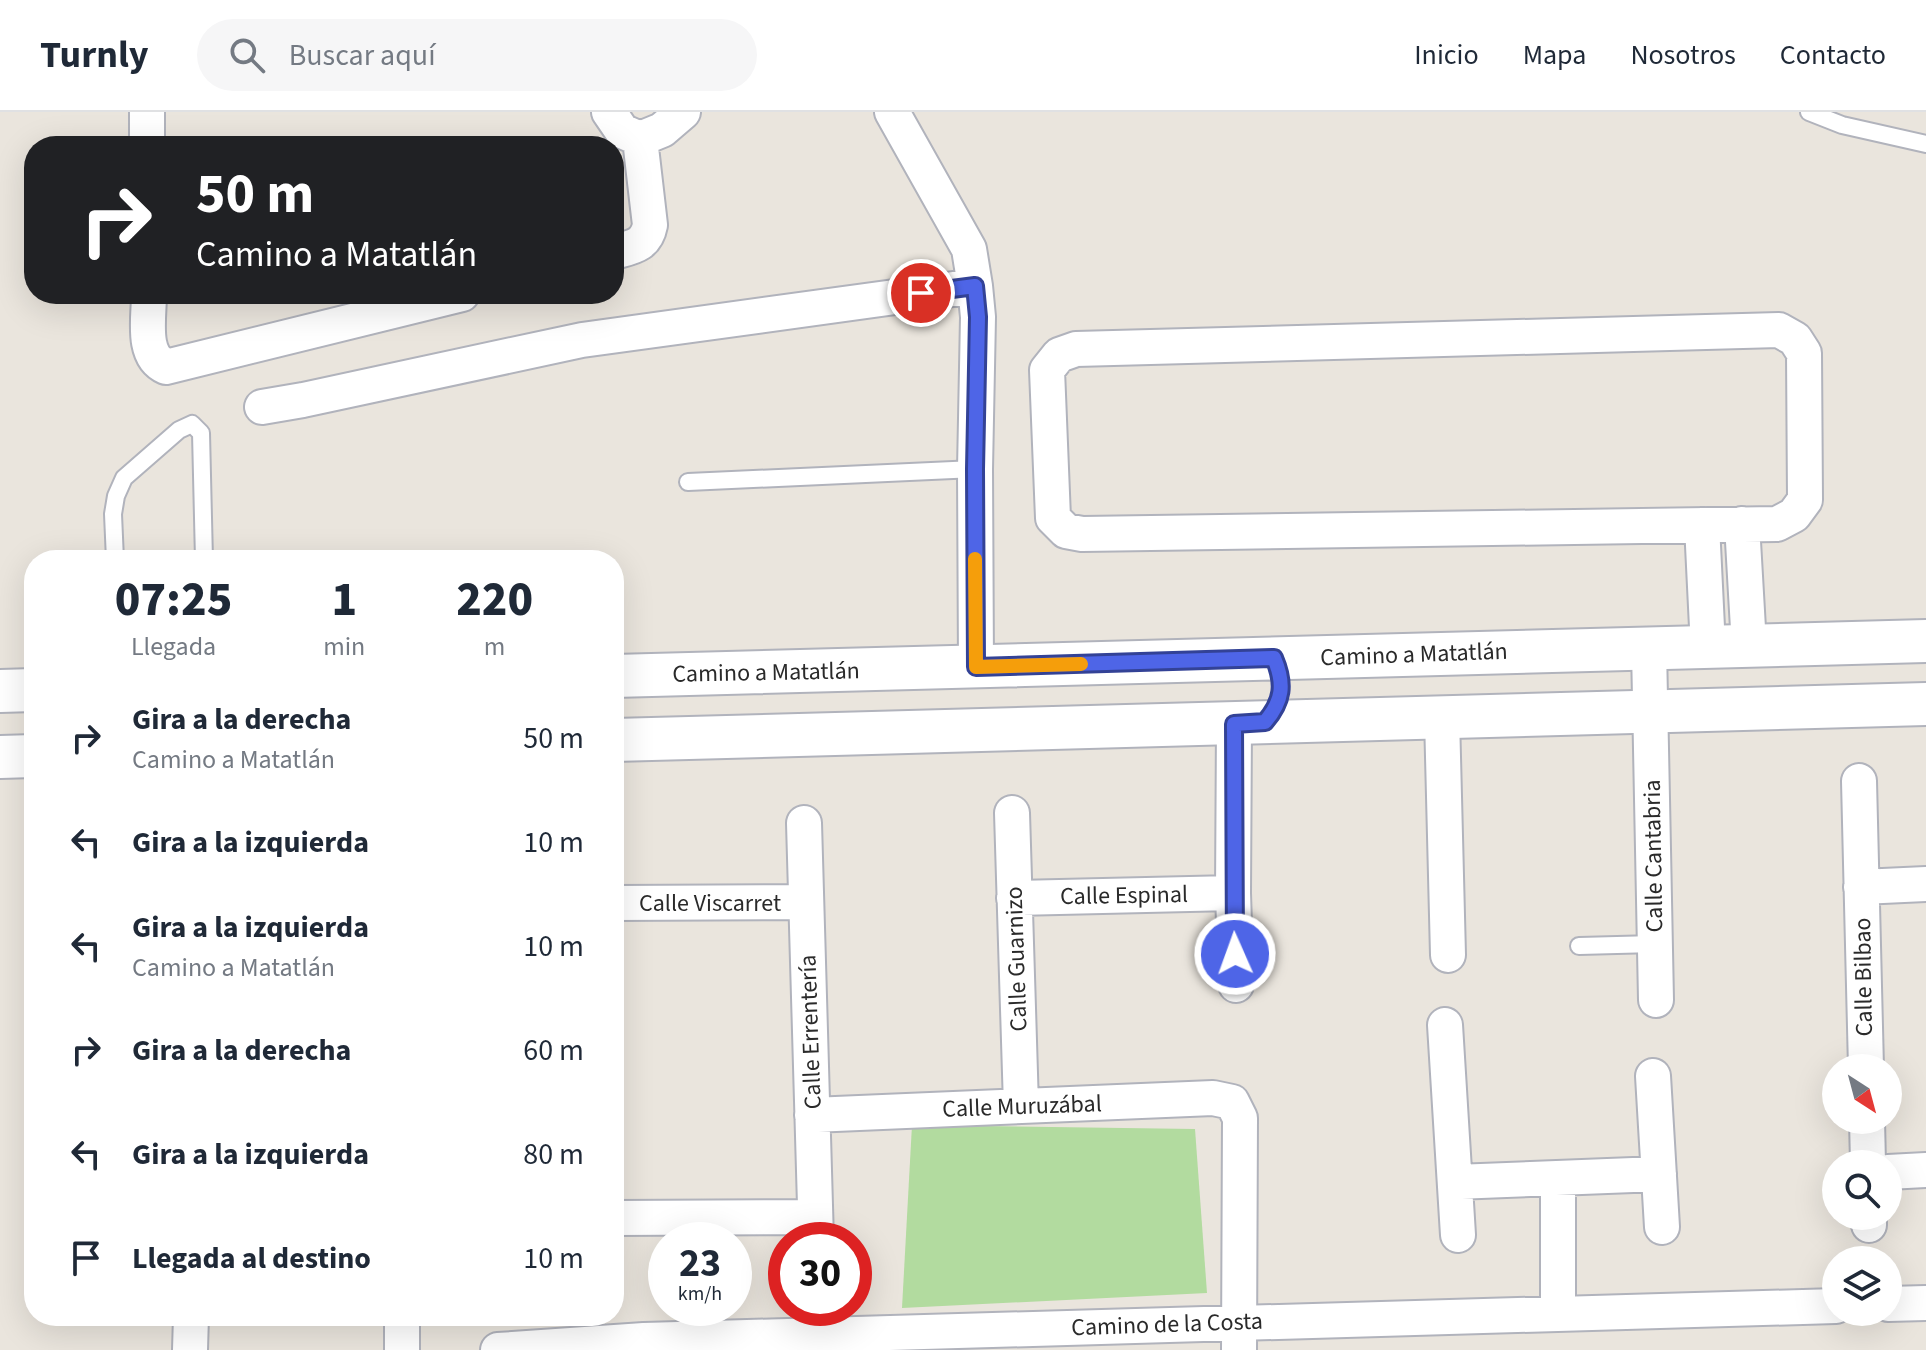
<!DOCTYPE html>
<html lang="es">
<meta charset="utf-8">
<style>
body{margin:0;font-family:"Source Sans 3",sans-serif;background:#f6f6f7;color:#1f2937;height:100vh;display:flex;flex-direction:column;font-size:30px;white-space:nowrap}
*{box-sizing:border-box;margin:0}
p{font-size:26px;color:#747a83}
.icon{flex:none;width:44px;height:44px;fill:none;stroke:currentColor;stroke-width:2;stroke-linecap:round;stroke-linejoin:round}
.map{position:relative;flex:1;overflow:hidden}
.side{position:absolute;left:24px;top:438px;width:600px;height:776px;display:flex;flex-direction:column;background:#fff;border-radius:32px;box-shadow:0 8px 32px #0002}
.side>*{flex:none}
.hud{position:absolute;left:24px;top:24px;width:600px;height:168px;border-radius:32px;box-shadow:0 8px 32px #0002;background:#202124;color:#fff;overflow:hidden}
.needle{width:52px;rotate:144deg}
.fabs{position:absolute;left:1822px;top:942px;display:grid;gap:16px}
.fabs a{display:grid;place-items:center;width:80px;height:80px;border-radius:50%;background:#fff;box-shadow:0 8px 32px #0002;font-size:40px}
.speed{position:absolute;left:648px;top:1110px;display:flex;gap:16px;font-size:40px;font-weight:700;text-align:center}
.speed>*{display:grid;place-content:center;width:104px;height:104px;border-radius:50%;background:#fff;box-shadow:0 8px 32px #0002;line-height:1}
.speed small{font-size:20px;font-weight:400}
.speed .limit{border:12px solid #d22;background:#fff;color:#111}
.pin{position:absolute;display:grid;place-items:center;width:68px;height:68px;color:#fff;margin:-34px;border:4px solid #fff;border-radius:50%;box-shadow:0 2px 8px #0007}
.me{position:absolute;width:88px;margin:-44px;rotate:358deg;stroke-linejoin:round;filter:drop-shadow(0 0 6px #0008)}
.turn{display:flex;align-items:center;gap:28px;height:168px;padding:0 40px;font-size:36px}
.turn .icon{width:104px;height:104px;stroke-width:2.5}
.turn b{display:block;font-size:56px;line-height:68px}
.eta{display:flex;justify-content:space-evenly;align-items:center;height:136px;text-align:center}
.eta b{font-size:48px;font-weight:800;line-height:56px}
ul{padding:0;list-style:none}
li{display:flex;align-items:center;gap:24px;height:104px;padding:0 40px}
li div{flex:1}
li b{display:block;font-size:30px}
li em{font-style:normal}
header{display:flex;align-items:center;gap:48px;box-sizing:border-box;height:112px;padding:0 40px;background:#fff;border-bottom:2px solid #e0e1e3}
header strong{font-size:38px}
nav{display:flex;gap:44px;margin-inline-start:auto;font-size:28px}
.search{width:560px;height:72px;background:#f6f6f7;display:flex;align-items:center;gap:20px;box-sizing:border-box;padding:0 28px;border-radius:44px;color:#747a83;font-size:30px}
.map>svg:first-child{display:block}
</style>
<header>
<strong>Turnly</strong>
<div class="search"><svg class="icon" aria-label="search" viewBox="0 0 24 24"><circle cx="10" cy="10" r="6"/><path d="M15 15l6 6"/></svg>Buscar aquí</div>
<nav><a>Inicio</a><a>Mapa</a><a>Nosotros</a><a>Contacto</a></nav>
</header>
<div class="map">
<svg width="1926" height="1238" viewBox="0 0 1926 1238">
<rect width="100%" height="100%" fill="#eae5dd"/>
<path fill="#b2db9f" d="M912,1013l283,4 12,164 -305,15z"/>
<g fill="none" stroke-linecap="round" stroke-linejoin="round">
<defs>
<path id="service" d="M1809,0l33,13 84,19
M688,370l287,-13
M115,448l-2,-46 3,-18 8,-18 55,-48 13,-6 9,9 3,127
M1579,834l76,-2"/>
<path id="minor" d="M147,0v34
M609,0l13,19 18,8 22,-9 21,-18
M892,0l77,137 6,37 3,31 -3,152 1,198
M614,140c18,-5 32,-6 36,-27l-10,-86
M149,182c0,24 -8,62 17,73l296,-73
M1779,218l16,9 9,14 1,147 -11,15 -17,9 -695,10 -16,-3 -13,-13 -6,-148 12,-15 17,-6z
M262,295l41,-7 279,-60 393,-54
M1742,412l7,122
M1702,413l6,123
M1649,536l7,352
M1442,605l6,238
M1234,612l-1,169 3,92
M1859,669l7,287
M1012,701l9,293
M804,711l12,417
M1861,775l65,-3
M1014,786l219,-5
M614,791l192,-1
M1445,913l13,210
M1653,964l9,151
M812,1003l401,-17 19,4 8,16 -1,232
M1867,1008l1,44
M1888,1060l38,-2
M1455,1070l204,-8
M1869,1104v9
M614,1106l201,-1
M1888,1192l38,-1
M1558,1201v-135
M402,1204v34
M190,1238l1,-34
M498,1238l146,-10 1192,-34"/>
<path id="tertiary" d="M614,564l1312,-35
M0,579l34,-1
M614,628l1312,-36
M0,645l34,-1"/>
</defs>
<use href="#service" stroke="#b1b3bc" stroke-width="20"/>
<use href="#minor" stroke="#b1b3bc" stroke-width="38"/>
<use href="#tertiary" stroke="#b1b3bc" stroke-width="46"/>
<use href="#service" stroke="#fff" stroke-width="16"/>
<use href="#minor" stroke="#fff" stroke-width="34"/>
<use href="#tertiary" stroke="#fff" stroke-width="42"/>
</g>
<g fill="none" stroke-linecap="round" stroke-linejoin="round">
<defs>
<path id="route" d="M921,181l54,-7 3,31 -3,152 1,198 298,-9c11,26 9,43 -9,64l-31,2 1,230"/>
</defs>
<use href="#route" stroke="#334296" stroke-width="20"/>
<use href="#route" stroke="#4e65e7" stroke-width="14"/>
<path stroke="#f59e0b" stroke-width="14" d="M975,447l1,108 105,-3"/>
</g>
<g text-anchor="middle" stroke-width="6" stroke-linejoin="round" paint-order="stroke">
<g font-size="24" fill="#2a2a2a" stroke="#fff">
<text transform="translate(1414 542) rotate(-2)" y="8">Camino a Matatlán</text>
<text transform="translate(766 560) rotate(-1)" y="8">Camino a Matatlán</text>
<text transform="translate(1653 744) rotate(-91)" y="8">Calle Cantabria</text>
<text transform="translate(1124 783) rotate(-1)" y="8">Calle Espinal</text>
<text x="710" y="799">Calle Viscarret</text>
<text transform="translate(1016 847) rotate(-92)" y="8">Calle Guarnizo</text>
<text transform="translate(1863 865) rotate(-91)" y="8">Calle Bilbao</text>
<text transform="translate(810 920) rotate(-92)" y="8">Calle Errentería</text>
<text transform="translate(1022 994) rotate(-2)" y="8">Calle Muruzábal</text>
<text transform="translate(1167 1212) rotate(-2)" y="8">Camino de la Costa</text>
</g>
</g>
</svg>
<div class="fabs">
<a><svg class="needle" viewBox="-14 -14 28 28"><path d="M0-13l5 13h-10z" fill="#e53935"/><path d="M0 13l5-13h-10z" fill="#747a83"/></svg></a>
<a><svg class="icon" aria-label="search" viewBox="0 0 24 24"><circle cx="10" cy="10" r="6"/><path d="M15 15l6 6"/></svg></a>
<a><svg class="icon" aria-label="layers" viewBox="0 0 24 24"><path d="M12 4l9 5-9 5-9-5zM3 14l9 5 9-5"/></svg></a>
</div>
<div class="speed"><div>23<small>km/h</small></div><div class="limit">30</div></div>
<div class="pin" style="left:921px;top:181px;background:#d93025"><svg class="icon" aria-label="arrive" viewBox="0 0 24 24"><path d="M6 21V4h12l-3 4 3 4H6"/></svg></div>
<svg class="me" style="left:1235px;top:842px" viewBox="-20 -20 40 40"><circle r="17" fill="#4e65e7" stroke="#fff" stroke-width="3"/><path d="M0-11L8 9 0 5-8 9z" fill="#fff"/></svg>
<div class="hud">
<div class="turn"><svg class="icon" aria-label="right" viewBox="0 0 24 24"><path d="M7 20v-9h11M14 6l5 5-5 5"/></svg><div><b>50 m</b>Camino a Matatlán</div></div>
</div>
<section class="side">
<div class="eta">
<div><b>07:25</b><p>Llegada</p></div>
<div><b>1</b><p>min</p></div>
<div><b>220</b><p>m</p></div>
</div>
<ul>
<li><svg class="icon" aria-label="right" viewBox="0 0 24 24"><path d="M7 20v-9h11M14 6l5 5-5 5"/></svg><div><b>Gira a la derecha</b><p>Camino a Matatlán</p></div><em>50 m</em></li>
<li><svg class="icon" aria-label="left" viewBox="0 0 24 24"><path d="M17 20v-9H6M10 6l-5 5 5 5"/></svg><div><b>Gira a la izquierda</b></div><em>10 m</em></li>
<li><svg class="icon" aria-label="left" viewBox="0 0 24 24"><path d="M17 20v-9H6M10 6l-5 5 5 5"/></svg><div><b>Gira a la izquierda</b><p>Camino a Matatlán</p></div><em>10 m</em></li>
<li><svg class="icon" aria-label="right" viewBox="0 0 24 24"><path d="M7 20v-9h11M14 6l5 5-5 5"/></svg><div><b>Gira a la derecha</b></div><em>60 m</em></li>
<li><svg class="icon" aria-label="left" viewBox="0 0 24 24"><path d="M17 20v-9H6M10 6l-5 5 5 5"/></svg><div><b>Gira a la izquierda</b></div><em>80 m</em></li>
<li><svg class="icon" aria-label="arrive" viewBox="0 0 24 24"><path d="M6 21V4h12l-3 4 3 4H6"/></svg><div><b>Llegada al destino</b></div><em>10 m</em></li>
</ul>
</section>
</div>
